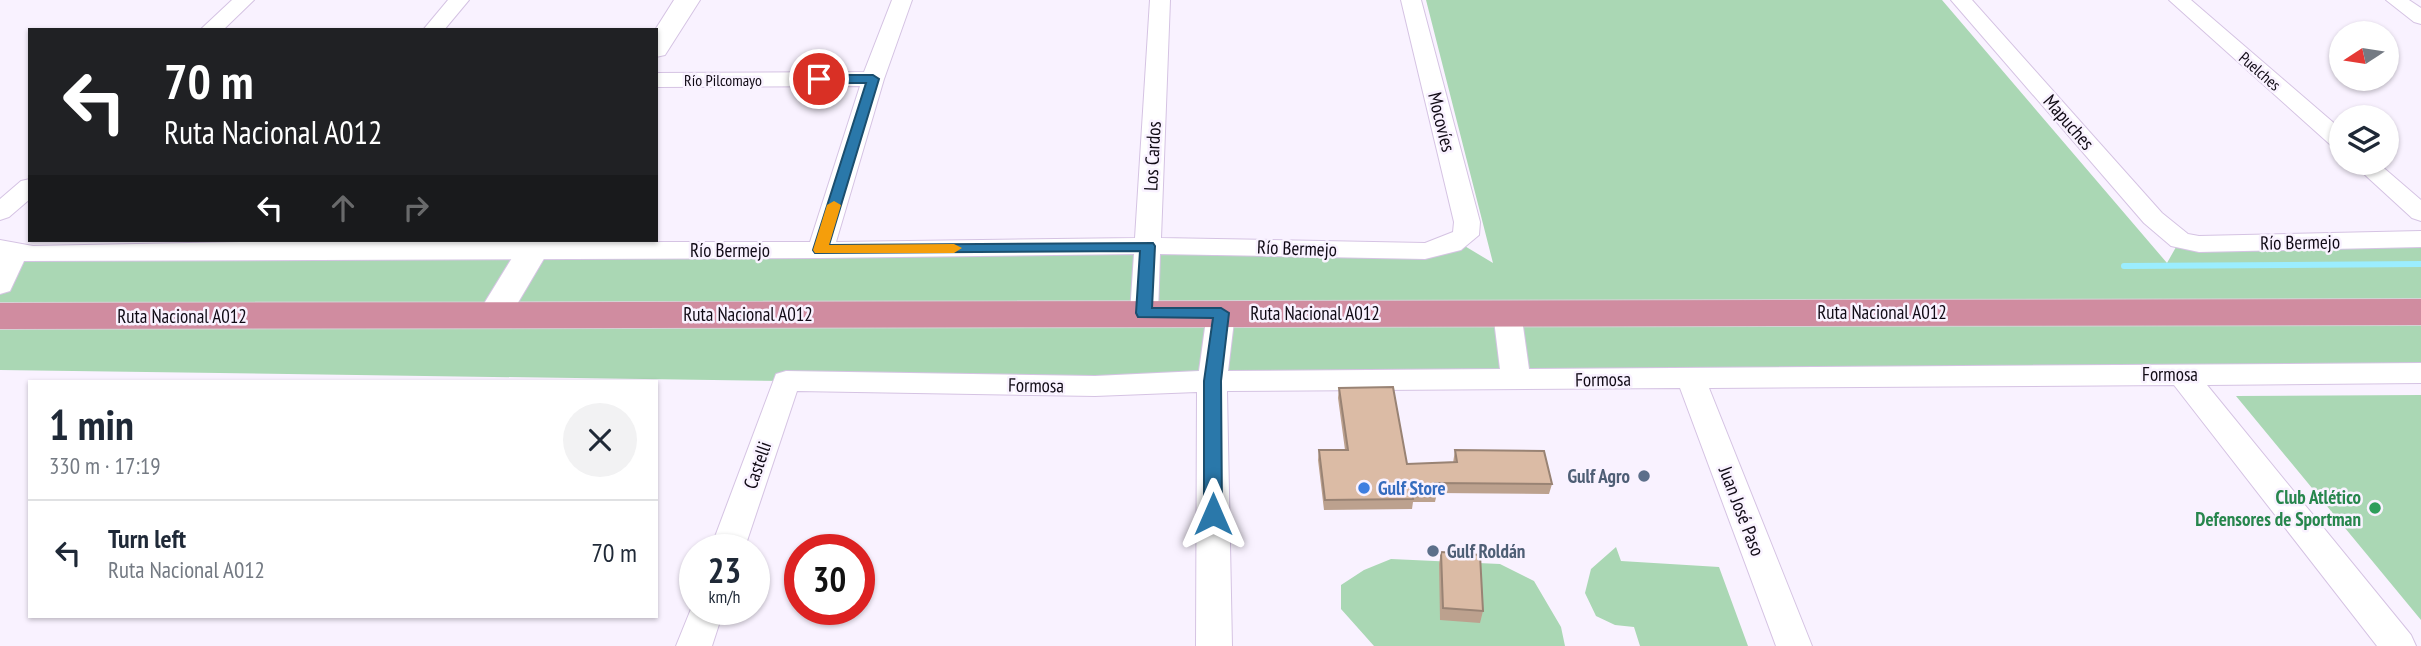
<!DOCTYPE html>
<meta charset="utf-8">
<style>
body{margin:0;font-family:"PT Sans Narrow",sans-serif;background:#f2f2f3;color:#1f2937;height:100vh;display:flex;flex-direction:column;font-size:26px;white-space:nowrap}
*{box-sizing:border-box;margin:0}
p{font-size:23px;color:#747a83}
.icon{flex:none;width:38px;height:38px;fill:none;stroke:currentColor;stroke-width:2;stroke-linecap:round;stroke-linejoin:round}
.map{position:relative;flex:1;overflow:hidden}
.details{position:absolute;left:28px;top:380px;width:630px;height:238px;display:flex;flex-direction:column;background:#fff;border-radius:0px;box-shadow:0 2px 5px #0004}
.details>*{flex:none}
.banner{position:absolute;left:28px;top:28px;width:630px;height:214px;border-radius:0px;box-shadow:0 2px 5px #0004;background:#202124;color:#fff;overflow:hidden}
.needle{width:46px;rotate:258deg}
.fabs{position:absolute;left:2329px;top:21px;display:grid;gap:14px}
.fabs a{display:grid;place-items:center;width:70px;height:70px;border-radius:50%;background:#fff;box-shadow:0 2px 5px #0004;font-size:35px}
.speed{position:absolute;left:679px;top:534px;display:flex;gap:14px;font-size:35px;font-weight:700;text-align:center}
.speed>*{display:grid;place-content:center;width:91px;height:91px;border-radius:50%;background:#fff;box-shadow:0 2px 5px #0004;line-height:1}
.speed small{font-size:18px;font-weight:400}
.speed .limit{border:10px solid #d22;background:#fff;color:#111}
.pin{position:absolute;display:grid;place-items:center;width:60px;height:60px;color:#fff;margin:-30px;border:4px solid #fff;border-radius:50%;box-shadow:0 2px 7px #0007}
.me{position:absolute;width:77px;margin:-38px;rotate:0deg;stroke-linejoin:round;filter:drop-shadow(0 0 5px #0008)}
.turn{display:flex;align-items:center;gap:24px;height:147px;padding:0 21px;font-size:32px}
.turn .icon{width:91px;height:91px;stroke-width:2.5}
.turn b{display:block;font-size:49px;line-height:60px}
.lanes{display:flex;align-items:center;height:66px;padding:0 21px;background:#0003;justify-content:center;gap:35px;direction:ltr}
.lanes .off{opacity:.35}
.round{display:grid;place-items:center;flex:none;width:74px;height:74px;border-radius:37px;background:#f2f2f3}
.head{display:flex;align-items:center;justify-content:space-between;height:119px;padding:0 21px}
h1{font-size:42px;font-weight:700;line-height:52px}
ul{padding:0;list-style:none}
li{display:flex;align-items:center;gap:21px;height:105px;padding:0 21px;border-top:2px solid #e0e1e3}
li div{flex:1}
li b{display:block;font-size:26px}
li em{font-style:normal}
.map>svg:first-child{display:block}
</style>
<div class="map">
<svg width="2421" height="646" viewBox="0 0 2421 646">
<rect width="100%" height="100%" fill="#f9f2ff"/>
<path fill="#aad7b4" d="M1426,0h516l225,263 13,-23 241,-1v134l-1635,8 -786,-11v-121l1425,2 33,-9 35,21z
M2421,395v225l-185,-224z
M1616,547l5,14 98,6 29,79h-108l-6,-19 -19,-2 -19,-9 -11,-23 6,-24z
M1391,559l109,5 34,17 27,46 4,19h-191l-33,-37v-24l23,-15z"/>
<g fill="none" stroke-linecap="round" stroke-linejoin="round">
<path stroke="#9bedfe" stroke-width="6" d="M2124,266l297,-2"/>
<defs>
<path id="minor" d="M232,0h22l-31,30h-23z
M448,0h21l-25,30h-21z
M892,0h20l-28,79 -48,163 299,-4 15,-238h20l-9,238 264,5 28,-11 1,-10 -53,-222h20l59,222 -1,13 -18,15 -36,9 -265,-5 -2,59 -4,7 -10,2 -10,-2 -4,-7 4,-59 -314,4 -796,3 -14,30 -10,3v-54l33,6 207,-4h570l50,-156 -204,1v-14l208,-1z
M1951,0h21l190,213 26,21 11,2 222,-5v16l-222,5 -28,-6 -27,-23z
M2169,0h22l151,130v20l-8,-2z
M2386,0h23l12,8v16l-7,-2z
M2352,163h26l43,37v21l-9,-3z
M30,179v20l-21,18 -9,3v-21l21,-18z
M1507,303l10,2 4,7 8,57 892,-6v20l-214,2 204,250 5,11h-39l-203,-261 -465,3 103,258h-36l-96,-258 -453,3 5,255h-36l1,-254 -102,4 -298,-5 -53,159h-34l66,-176 10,-3 309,5 104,-5 8,-58 4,-7 10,-2 10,2 4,7 -7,58 272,-2 -7,-57 4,-7z
M695,599v10h29l-12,37h-36z"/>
<path id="tertiary" d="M674,0h26l-35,55 -9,2 -1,-27z
M523,240h32l-49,83 -12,4 -12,-4 -5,-8z"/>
<path id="trunk" d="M2421,299v26l-2421,4v-26z"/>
</defs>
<use href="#minor" stroke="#d5c3e3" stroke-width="2"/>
<use href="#tertiary" stroke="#d5c3e3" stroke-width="2"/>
<use href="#trunk" stroke="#d4d3d5" stroke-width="2"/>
<use href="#minor" fill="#fff" fill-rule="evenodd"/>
<use href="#tertiary" fill="#fff" fill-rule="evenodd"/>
<use href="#trunk" fill="#d08ca0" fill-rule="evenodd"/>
</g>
<path fill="#bca18e" d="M1339,388l68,76 46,-1 2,-13 97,34 -3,10 -112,-1 -2,9h-22l-1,7 -88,1 -6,-50 1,-10h26l-7,-52z
M1441,552l42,59 -3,12 -40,-3 -1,-56z"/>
<path fill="#dbbba5" stroke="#998374" stroke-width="2" d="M1393,387l14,77 50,-2 -2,-12 89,1 8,33 -117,-1 2,9h-25l1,7 -88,1 -6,-50h29l-9,-62z
M1441,552l39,3 3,56 -40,-3z"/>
<path fill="#2a78aa" stroke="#1b4e6e" stroke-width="2" d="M873,75l6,4 -50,166 324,-2 2,3 -3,62h69l8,5 -8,68 1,133 -2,5 -7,2 -6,-2 -3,-5v-133l9,-63 -75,-1 -2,-4 4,-62 -325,2 -2,-3 53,-167h-47l-6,-4 6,-4z"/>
<path fill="#f59e0b" d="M834,201l7,4 -12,40 125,-1 8,4 -8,5h-139l-2,-3 14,-45z"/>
<g fill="#5c6f8a" stroke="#f9f2ff" stroke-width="2.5">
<circle cx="1644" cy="476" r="7"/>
<circle cx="1433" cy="551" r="7"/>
</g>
<circle fill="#3f7fe0" stroke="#f9f2ff" stroke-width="2.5" cx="1364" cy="488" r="7"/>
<circle fill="#2e9e5b" stroke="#f9f2ff" stroke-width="2.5" cx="2375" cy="508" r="7"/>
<g text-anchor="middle" stroke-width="5" stroke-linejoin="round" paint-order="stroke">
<g font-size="16" fill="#100a15" stroke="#f9f2ff">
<text transform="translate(2260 71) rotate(41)" y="6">Puelches</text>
<text x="723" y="86">Río Pilcomayo</text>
</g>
<g font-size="19" fill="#100a15" stroke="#f9f2ff">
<text transform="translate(1442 122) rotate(76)" y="7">Mocovíes</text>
<text transform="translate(2069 122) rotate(49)" y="7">Mapuches</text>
<text transform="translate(1152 156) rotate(-87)" y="7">Los Cardos</text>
<text transform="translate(2300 242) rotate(-1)" y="7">Río Bermejo</text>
<text transform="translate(1297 248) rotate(2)" y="7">Río Bermejo</text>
<text x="730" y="257">Río Bermejo</text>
<text x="1882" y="319">Ruta Nacional A012</text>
<text x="1315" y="320">Ruta Nacional A012</text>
<text x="748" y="321">Ruta Nacional A012</text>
<text x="182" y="323">Ruta Nacional A012</text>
<text x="2170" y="381">Formosa</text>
<text transform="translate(1603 379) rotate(-1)" y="7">Formosa</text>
<text transform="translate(1036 385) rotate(1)" y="7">Formosa</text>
<text transform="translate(757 465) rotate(-71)" y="7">Castelli</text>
<text transform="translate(1742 511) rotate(69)" y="7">Juan José Paso</text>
</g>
<g font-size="19" font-weight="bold" fill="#4e5e75" stroke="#f9f2ff" text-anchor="end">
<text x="1630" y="483">Gulf Agro</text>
<text x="1447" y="558" text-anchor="start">Gulf Roldán</text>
</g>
<g font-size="19" font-weight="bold" fill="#366cbe" stroke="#f9f2ff" text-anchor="start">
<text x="1378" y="495">Gulf Store</text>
</g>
<g font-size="19" font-weight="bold" fill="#27864d" stroke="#f9f2ff" text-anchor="end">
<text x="2361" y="504">Club Atlético<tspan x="2361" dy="22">Defensores de Sportman</tspan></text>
</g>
</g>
</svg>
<div class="fabs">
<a><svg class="needle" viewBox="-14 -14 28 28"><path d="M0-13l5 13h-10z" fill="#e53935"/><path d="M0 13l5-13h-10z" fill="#747a83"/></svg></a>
<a><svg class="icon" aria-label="layers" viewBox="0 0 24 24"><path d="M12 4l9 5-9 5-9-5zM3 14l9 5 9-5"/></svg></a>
</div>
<div class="speed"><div>23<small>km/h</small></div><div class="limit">30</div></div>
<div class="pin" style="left:819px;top:79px;background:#d93025"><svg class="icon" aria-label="arrive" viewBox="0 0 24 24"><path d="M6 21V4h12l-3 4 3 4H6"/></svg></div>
<svg class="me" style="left:1213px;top:514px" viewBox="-20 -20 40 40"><path d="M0-17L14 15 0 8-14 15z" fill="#2a78aa" stroke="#fff" stroke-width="4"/></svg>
<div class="banner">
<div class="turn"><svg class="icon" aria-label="left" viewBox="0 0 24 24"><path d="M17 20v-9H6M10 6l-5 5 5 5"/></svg><div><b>70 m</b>Ruta Nacional A012</div></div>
<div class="lanes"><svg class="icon" aria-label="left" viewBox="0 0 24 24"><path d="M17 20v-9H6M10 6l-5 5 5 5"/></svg><svg class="icon off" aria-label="ahead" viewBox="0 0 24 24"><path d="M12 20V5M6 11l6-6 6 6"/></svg><svg class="icon off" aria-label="right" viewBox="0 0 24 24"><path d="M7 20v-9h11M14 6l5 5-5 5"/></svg></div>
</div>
<section class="details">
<div class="head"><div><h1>1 min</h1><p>330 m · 17:19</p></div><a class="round"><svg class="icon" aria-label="close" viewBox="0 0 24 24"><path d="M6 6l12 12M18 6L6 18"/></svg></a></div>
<ul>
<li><svg class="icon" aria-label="left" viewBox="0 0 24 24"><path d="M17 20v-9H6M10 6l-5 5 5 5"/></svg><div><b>Turn left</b><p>Ruta Nacional A012</p></div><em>70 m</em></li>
</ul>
</section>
</div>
